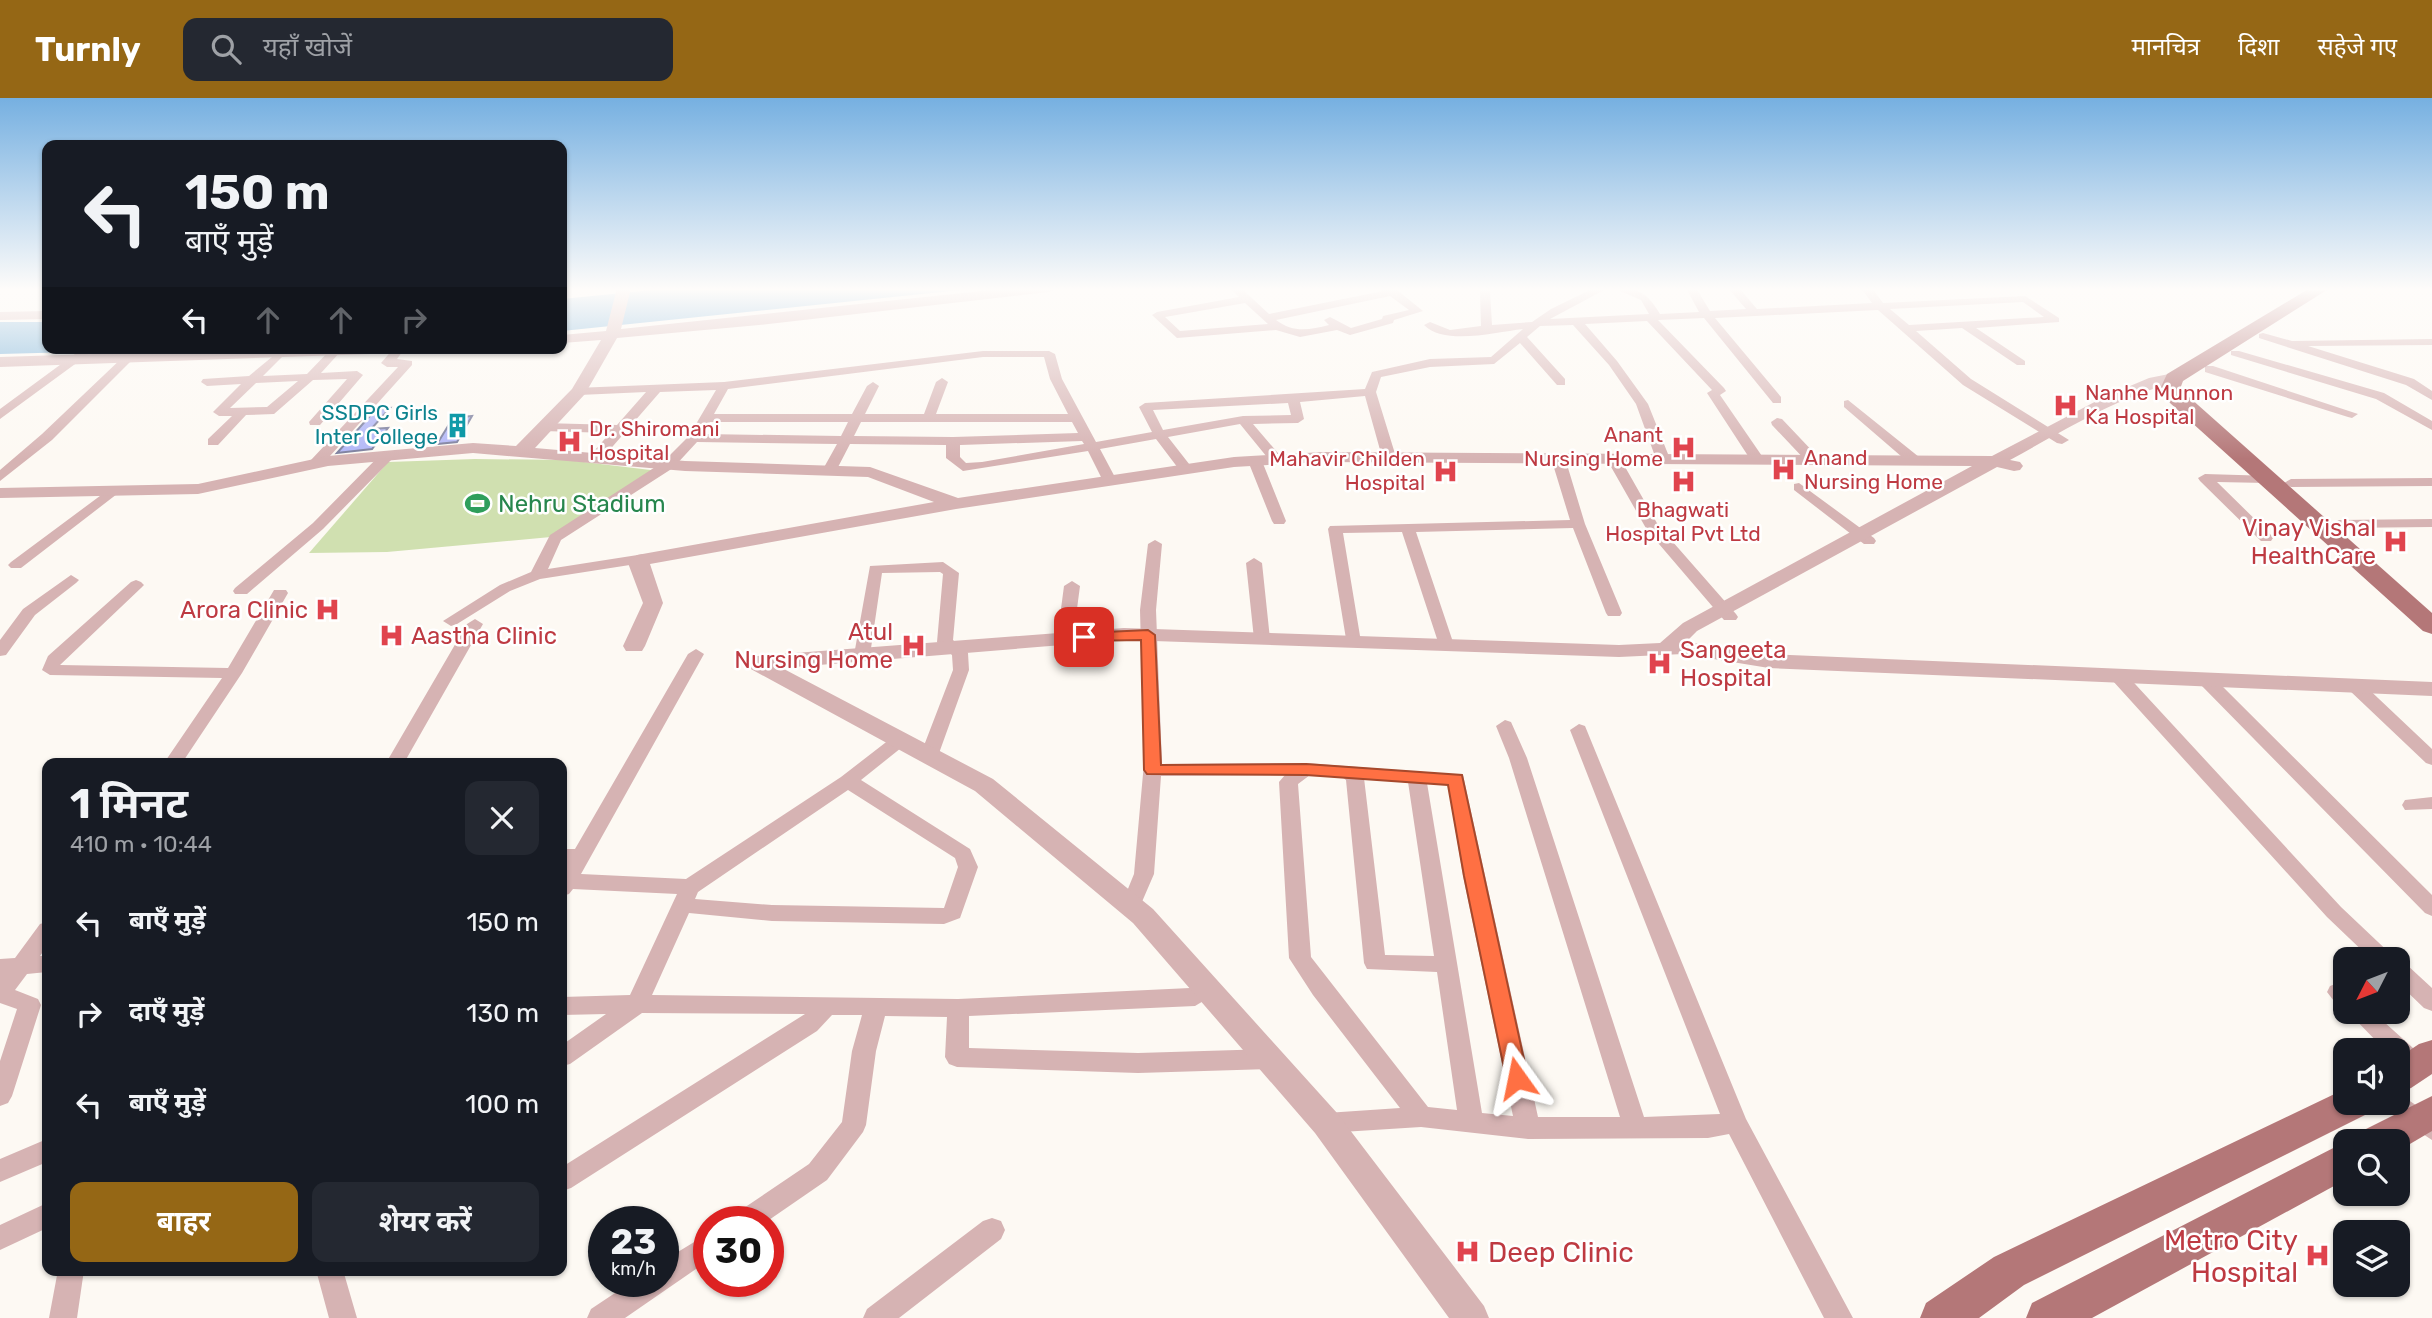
<!DOCTYPE html>
<html lang="hi">
<meta charset="utf-8">
<style>
body{margin:0;font-family:Rubik,"Noto Sans Devanagari",sans-serif;background:#242831;color:#f1f3f6;height:100vh;display:flex;flex-direction:column;font-size:26px;white-space:nowrap}
*{box-sizing:border-box;margin:0}
p{font-size:23px;color:#9ea1a6}
.icon{flex:none;width:38px;height:38px;fill:none;stroke:currentColor;stroke-width:2;stroke-linecap:round;stroke-linejoin:round}
.map{position:relative;flex:1;overflow:hidden}
.panel{position:absolute;left:42px;top:660px;width:525px;height:518px;display:flex;flex-direction:column;background:#171b24;border-radius:14px;box-shadow:0 2px 5px #0004}
.panel>*{flex:none}
.guide{position:absolute;left:42px;top:42px;width:525px;height:214px;border-radius:14px;box-shadow:0 2px 5px #0004;background:#171b24;color:#f1f3f6;overflow:hidden}
.needle{width:46px;rotate:228deg}
.fabs{position:absolute;left:2333px;top:849px;display:grid;gap:14px}
.fabs a{display:grid;place-items:center;width:77px;height:77px;border-radius:14px;background:#171b24;box-shadow:0 2px 5px #0004;font-size:35px}
.speed{position:absolute;left:588px;top:1108px;display:flex;gap:14px;font-size:35px;font-weight:700;text-align:center}
.speed>*{display:grid;place-content:center;width:91px;height:91px;border-radius:50%;background:#171b24;box-shadow:0 2px 5px #0004;line-height:1}
.speed small{font-size:18px;font-weight:400}
.speed .limit{border:10px solid #d22;background:#fff;color:#111}
.pin{position:absolute;display:grid;place-items:center;width:60px;height:60px;color:#fff;margin:-30px;border-radius:14px;box-shadow:0 4px 10px #0006}
.me{position:absolute;width:77px;margin:-38px;rotate:348deg;stroke-linejoin:round;filter:drop-shadow(0 0 5px #0008)}
.turn{display:flex;align-items:center;gap:24px;height:147px;padding:0 28px;font-size:32px}
.turn .icon{width:91px;height:91px;stroke-width:2.5}
.turn b{display:block;font-size:49px;line-height:60px}
.lanes{display:flex;align-items:center;height:66px;padding:0 28px;background:#0003;justify-content:center;gap:35px;direction:ltr}
.lanes .off{opacity:.35}
.round{display:grid;place-items:center;flex:none;width:74px;height:74px;border-radius:14px;background:#242831}
.summary{display:flex;align-items:center;justify-content:space-between;height:119px;padding:0 28px}
h1{font-size:42px;font-weight:700;line-height:52px}
.cta{display:flex;gap:14px;margin-top:auto;padding:14px 28px}
.cta a{flex:1;height:80px;border-radius:14px;background:#956715;color:#fff;font-size:28px;font-weight:700;line-height:80px;text-align:center}
.cta a+a{background:#242831;color:#f1f3f6}
ul{padding:0;list-style:none}
li{display:flex;align-items:center;gap:21px;height:91px;padding:0 28px}
li div{flex:1}
li b{display:block;font-size:26px}
li em{font-style:normal}
header{display:flex;align-items:center;gap:42px;box-sizing:border-box;height:98px;padding:0 35px;background:#956715;color:#fff}
header strong{font-size:33px}
nav{display:flex;gap:38px;margin-inline-start:auto;font-size:24px}
.search{width:490px;height:63px;background:#242831;display:flex;align-items:center;gap:18px;box-sizing:border-box;padding:0 24px;border-radius:14px;color:#9ea1a6;font-size:26px}
.map>svg:first-child{display:block}
</style>
<header>
<strong>Turnly</strong>
<div class="search"><svg class="icon" aria-label="search" viewBox="0 0 24 24"><circle cx="10" cy="10" r="6"/><path d="M15 15l6 6"/></svg>यहाँ खोजें</div>
<nav><a>मानचित्र</a><a>दिशा</a><a>सहेजे गए</a></nav>
</header>
<div class="map">
<svg width="2432" height="1220" viewBox="0 0 2432 1220">
<rect width="100%" height="100%" fill="#fdf9f3"/>
<path fill="#d0e0b0" d="M475,361l92,1 92,11 -108,66 -164,15 -78,1 79,-91z"/>
<path fill="#6baad6" d="M672,190h308l-418,43v-32z
M0,224h47v26h180l-227,6z"/>
<path fill="#b1b6f7" stroke="#7c7f9e" stroke-width="2" d="M390,310l-19,21 17,-1 -16,21 -35,4 39,-44z
M472,318l-15,26 -20,2 16,-26z"/>
<g fill="none" stroke-linecap="round" stroke-linejoin="round">
<path fill="#d6b3b3" fill-rule="evenodd" d="M1230,190h11l28,26 114,-23 -2,-3 16,2 26,21 -29,9 -1,3 -43,12 -13,-5 -37,7 -24,-7 -99,8 -25,-23 5,-3 82,-15zM1390,198l19,14 -26,6 -1,3 -31,9 -21,-11 -6,3 5,5c-20,5 -36,8 -53,-5zM1245,205l23,21 -88,7 -15,-14z
M1483,190l7,3 2,34 40,-3 19,-13 43,-21h14l-58,31 99,-5 -8,-14 -28,-12c25,0 34,4 47,26l39,-2 -13,-24h10l14,23 36,-2 -18,-21h11l18,21 115,-6 -11,-15h11l11,15 142,-7 34,22v4l-83,6 49,33v4h-8l-55,-37 -46,3 55,48 98,61 -7,4 -5,-1 -94,-58 -85,-75 -163,8 66,79v6h-8l-69,-85 -46,2 66,68 2,3 -6,4 44,64 -7,4 -5,-1 -45,-69 5,-3 -65,-69 -62,3 32,37 31,43 22,55 -7,4 -7,-4 -20,-55 -27,-39 -36,-40 -33,1 -13,11 38,42v6h-8l-37,-42 -26,21 -64,3 -49,10 -5,15 20,65 -7,4 -7,-4 -17,-61 -65,6 4,17 -6,4 -45,1 30,35 -7,4 -5,-1 -31,-38 -72,13 25,32 -7,4 -5,-1 -25,-33 -56,10 17,32 -7,4 -7,-4 -15,-30 -125,20 -17,-13v-13l-96,-1 -14,27 -7,4 -7,-4 15,-27 -140,-2 -24,26 -112,72 -13,29 96,-15 5,2 3,3 -3,3 -109,17 -30,12 -53,33 -6,2 -8,-5 57,-36 31,-13 19,-37 113,-73 26,-26 27,-46 -56,2 -60,69 -5,1 -7,-4 22,-25 -67,-2 -6,-4 6,-4 74,2 29,-33 -67,3 -4,-1v-6l149,-6 259,-31h66l6,3 7,25 34,63 56,-10 -13,-25 6,-4 220,-14 7,-17 58,-13 61,-2 32,-28c-27,3 -78,17 -99,-4l6,-3 20,8 31,-4 -1,-35zM2023,204l21,15 -135,8 -19,-16zM983,259h61l6,22 18,35h-132l12,-32 -6,-4 -6,4 -12,32h-59l14,-28 -6,-4 -6,4 -15,28h-138l14,-25zM1288,305l3,12 -48,1 -80,14 -10,-20zM710,324h138l-7,14 -138,-2zM861,324h211l6,11 -125,4 -99,-1zM1082,343l2,3 -102,18 -16,1 -6,-6v-12z
M2263,235l29,8 140,-2v6l-124,1 106,33 18,12v9l-26,-15 -147,-47v-4z
M83,250h14l-97,71v-10z
M332,250l9,3 -20,22 36,-2 6,4 -43,50h-10l-1,-3 38,-43 -34,1 -39,34 -28,1 -28,30h-10v-6l24,-23h-13l-6,-4 28,-28 -34,2 -6,-4 2,-3 46,-3 29,-24 6,3 -21,21 44,-2zM298,283l-31,26 -37,1 26,-25z
M394,250h11l-8,11 15,2v4l-91,101h-10v-6l87,-93h-11l-6,-4z
M2231,253h8l145,42 48,28v9l-56,-31 -145,-44z
M124,258l10,2 -82,82 -52,41v-11l42,-36z
M2205,268h8l145,48 -6,4 -4,-1 -143,-45z
M1848,302l71,57v6h-10l-65,-56v-6z
M1777,320l5,1 36,38v6h-10l-36,-38 -1,-3z
M388,353l5,1v6l-70,71 -76,65h-12l-2,-3 2,-3 78,-65 70,-71z
M1558,356l7,4 20,66 37,89 -2,3h-12l-2,-3 -33,-85 -157,4 38,113 -8,5 -6,-2 -38,-116 -59,1 18,109 -2,3h-12l-19,-116 2,-3 240,-6 -19,-62z
M1613,356l7,4 38,67 78,89 2,3 -2,3h-12l-77,-90 -41,-72z
M1255,359l7,4 24,60 -2,3h-10l-2,-3 -24,-60z
M2205,376l67,2v6l-5,1 -50,-1 54,53 2,3 -2,3h-10l-61,-60 -2,-3z
M2432,380v8l-141,1 -7,-4 7,-4z
M1799,385l75,55 2,3 -2,3h-10l-70,-54v-6z
M112,389l7,4 -2,3 -96,74h-10l-3,-3 3,-3z
M2432,421v8l-93,1 -7,-4 7,-4z
M1155,442l7,4 -6,66 6,154 144,-1 157,12 75,342h82l-111,-359 -13,-32 9,-6 6,2 16,36 117,359 76,-3 -150,-384 9,-6 6,2 161,393 107,199h-29l-95,-184 -21,4 -180,1 -107,-12 -95,6 -9,-3 -3,-7 3,-7 9,-3 74,-5 -87,-113 -24,-37 -10,-176 6,-7 -124,1 -7,98 -16,37 -7,3 -7,-3 -3,-5 13,-32 10,-111 -4,-153 8,-66zM1310,677l32,2 4,3 18,183 3,6 70,3 20,138 -29,-3 -117,-150 -13,-173zM1364,680l44,4 26,174 -49,-1zM1427,685l21,2 15,91 50,240 -31,-3z
M1254,460l8,5 8,76 -8,5 -8,-5 -8,-76z
M943,464l16,11 -6,67 15,13 1,17 -31,86 -9,6 -9,-6 33,-86 -1,-15 -15,-13 6,-68 -3,-2 -58,1 -12,82 -8,5 -8,-5 16,-89z
M71,477l8,5 -3,3 -41,32 -29,40 -6,1v-16l23,-31z
M136,482l5,2 3,3 -3,3 -81,77 168,3 46,-78h12l2,3 -46,80 -60,90h-18l58,-85 -172,-3 -8,-5 6,-14 83,-74z
M1072,483l8,5 -7,53 -8,5 -8,-5 7,-53z
M475,521l8,5 -79,139h-18l81,-139z
M696,551l8,5 -123,220 105,5 155,-102 53,-41h12l3,4 -3,4 -45,36 109,69 8,18 -18,51 -16,6 -172,-3 -83,-8 -37,82 306,4 232,-11 17,-9 8,3 3,6 -3,6 -20,12 -226,10v32l169,5 132,-4 8,3 4,7 -4,7 -8,3 -132,4 -181,-6 -8,-3 -4,-7 2,-40 -62,-1 -9,35 -10,74 -3,7 -36,48 -61,42h-35l4,-8 74,-50 33,-42 10,-71 10,-36h-30l-15,16 -246,157 -9,3v-24l243,-153 -163,-1 -72,51 -8,2v-21l44,-31 -44,1v-18l68,-2 47,-101 -104,-5 -4,5 -7,2v-24l5,-9h-5v-14h13l113,-195zM848,692l107,68 3,9 -14,41 -172,-3 -77,-6 3,-7z
M2118,573l6,1 217,235 55,52h-25l-44,-42 -215,-237 -2,-4z
M2205,576l6,1 221,220v21l-7,-3 -226,-230 -3,-4 3,-4z
M2354,582l6,1 72,68v16l-6,-2 -78,-74 -3,-4 3,-4z
M2432,699v12l-27,1 -3,-5 3,-5z
M47,824v24l-7,10h7v16l-20,2 -12,16 23,9 3,6 -29,91 -4,7 -8,3v-45l17,-52 -17,-6v-44l15,-1 25,-34z
M2398,864l8,2 26,24v23l-8,-3 -26,-25z
M2338,885l7,3v22l-8,-3 -10,-13 3,-6z
M2348,914h25l50,45 4,7 -4,7c-12,4 -17,-1 -25,-9v-12h-13z
M2398,995l34,23v24l-47,-31 -4,-7h17z
M47,1041v23l-47,20v-23z
M47,1105v25l-47,22v-25z
M992,1120l9,3 4,9 -4,9 -102,79h-36l4,-9 116,-88z
M709,1135v27l-84,58h-38l4,-9 42,-28h30v-20z
M58,1172h26l-7,48h-28z
M316,1172h27l14,48h-28z"/>
<path fill="#d6b3b3" fill-rule="evenodd" d="M617,190h14l-10,41 389,-41h46l-7,4 -290,33 -142,13 -32,56 -50,54 150,13 185,6 88,31 276,-41 89,-5 669,4 112,-59 45,-19 25,-5 8,5 -2,3c-61,15 -115,49 -170,79l10,2 3,4 -3,4 -6,1 -17,-4 -300,164 -11,11 83,12 663,28v14l-663,-28 -86,-14 -64,3 -495,-17 -342,28 211,111 160,130 184,204 147,193 5,12h-40l-134,-185 -182,-210 -158,-132 -226,-123 -3,-5 3,-5 8,-2 367,-28 495,17 41,-2 23,-20 289,-157 -649,-4 -89,5 -278,42 -306,55 13,39 -18,43 -3,5h-16l-3,-5 20,-43 -15,-40 9,-8 297,-53 -66,-25 -183,-6 -212,-18 -145,13 -130,28 -198,4v-10l198,-4 130,-28 145,-13 43,3 56,-57 29,-49 -39,3v-8l44,-4z
M47,213v8l-47,1v-8z
M283,250h153l-7,4 -429,15v-10z"/>
<path fill="#b47778" fill-rule="evenodd" d="M2310,190h20l-147,93 -3,8 252,224v21l-9,-3 -253,-228 -10,-14 7,-15z
M2432,942v34l-21,14 -13,5v-35l21,-14z
M2345,991v13h29l-5,11 -345,172 -45,33h-59l6,-15 68,-46z
M2432,998v35l-34,20v-10h-38l6,-12z
M2345,1044v38l-253,138h-66l6,-15z"/>
</g>
<linearGradient id="sky" x2="0" y2="1"><stop stop-color="#76b0e1"/><stop offset="0.53" stop-color="#fefcfa"/><stop offset="1" stop-color="#fefcfa" stop-opacity="0"/></linearGradient>
<rect width="2432" height="361" fill="url(#sky)"/>
<path fill="#ff7043" stroke="#a6492c" stroke-width="2" d="M1148,532l7,5 6,130 145,-1 156,11 66,303 -3,6 -8,3 -7,-3 -4,-6 -42,-202 -16,-91 -142,-10 -159,-1 -3,-4 -3,-130 -57,1 -7,-4 7,-4z"/>
<defs>
<symbol id="hospital-bare" viewBox="-9 -9 18 18"><path d="M-5-5h3v3.5h4V-5h3V5h-3V1.5h-4V5h-3Z" fill="#e0444e" stroke="#fff" stroke-width="2.5" paint-order="stroke"/></symbol>
<symbol id="building-bare" viewBox="-9 -9 18 18"><path d="M-4-6H4V6H1V3H-1V6H-4ZM-2.5-4.3h1.7v1.8h-1.7ZM.8-4.3h1.7v1.8H.8ZM-2.5-1h1.7V.8h-1.7ZM.8-1h1.7V.8H.8Z" fill="#0f9aa8" stroke="#fff" stroke-width="2.5" paint-order="stroke"/></symbol>
<symbol id="stadium-bare" viewBox="-9 -9 18 18"><path d="M0-5a6.5 5 0 1 0 0 10a6.5 5 0 1 0 0-10ZM-3.5-1.8h7v3.6h-7Z" fill="#2e9e5b" stroke="#fff" stroke-width="2.5" paint-order="stroke"/></symbol>
</defs>
<g fill-rule="evenodd">
<use href="#hospital-bare" x="2048" y="290" width="35" height="35"/>
<use href="#building-bare" x="440" y="310" width="35" height="35"/>
<use href="#hospital-bare" x="552" y="326" width="35" height="35"/>
<use href="#hospital-bare" x="1666" y="332" width="35" height="35"/>
<use href="#hospital-bare" x="1766" y="354" width="35" height="35"/>
<use href="#hospital-bare" x="1428" y="356" width="35" height="35"/>
<use href="#hospital-bare" x="1666" y="366" width="35" height="35"/>
<use href="#stadium-bare" x="460" y="388" width="35" height="35"/>
<use href="#hospital-bare" x="2378" y="426" width="35" height="35"/>
<use href="#hospital-bare" x="310" y="494" width="35" height="35"/>
<use href="#hospital-bare" x="374" y="520" width="35" height="35"/>
<use href="#hospital-bare" x="896" y="530" width="35" height="35"/>
<use href="#hospital-bare" x="1642" y="548" width="35" height="35"/>
<use href="#hospital-bare" x="1450" y="1136" width="35" height="35"/>
<use href="#hospital-bare" x="2300" y="1140" width="35" height="35"/>
</g>
<g text-anchor="middle" stroke-width="5" stroke-linejoin="round" paint-order="stroke">
<g font-size="21" fill="#be3a42" stroke="#fff" text-anchor="start">
<text x="2085" y="302">Nanhe Munnon<tspan x="2085" dy="24">Ka Hospital</tspan></text>
<text x="589" y="338">Dr. Shiromani<tspan x="589" dy="24">Hospital</tspan></text>
<text x="1663" y="344" text-anchor="end">Anant<tspan x="1663" dy="24">Nursing Home</tspan></text>
<text x="1804" y="367">Anand<tspan x="1804" dy="24">Nursing Home</tspan></text>
<text x="1425" y="368" text-anchor="end">Mahavir Childen<tspan x="1425" dy="24">Hospital</tspan></text>
<text x="1683" y="419" text-anchor="middle">Bhagwati<tspan x="1683" dy="24">Hospital Pvt Ltd</tspan></text>
</g>
<g font-size="21" fill="#0d838f" stroke="#fff" text-anchor="end">
<text x="438" y="322">SSDPC Girls<tspan x="438" dy="24">Inter College</tspan></text>
</g>
<g font-size="24" fill="#27864d" stroke="#fff" text-anchor="start">
<text x="498" y="414">Nehru Stadium</text>
</g>
<g font-size="24" fill="#be3a42" stroke="#fff" text-anchor="end">
<text x="2376" y="438">Vinay Vishal<tspan x="2376" dy="28">HealthCare</tspan></text>
<text x="308" y="520">Arora Clinic</text>
<text x="893" y="542">Atul<tspan x="893" dy="28">Nursing Home</tspan></text>
<text x="411" y="546" text-anchor="start">Aastha Clinic</text>
<text x="1680" y="560" text-anchor="start">Sangeeta<tspan x="1680" dy="28">Hospital</tspan></text>
</g>
<g font-size="28" fill="#be3a42" stroke="#fff" text-anchor="end">
<text x="2298" y="1152">Metro City<tspan x="2298" dy="32">Hospital</tspan></text>
<text x="1488" y="1164" text-anchor="start">Deep Clinic</text>
</g>
</g>
</svg>
<div class="fabs">
<a><svg class="needle" viewBox="-14 -14 28 28"><path d="M0-13l5 13h-10z" fill="#e53935"/><path d="M0 13l5-13h-10z" fill="#9ea1a6"/></svg></a>
<a><svg class="icon" aria-label="sound" viewBox="0 0 24 24"><path d="M4 9h4l5-4v14l-5-4H4zM17 9q2 3 0 6"/></svg></a>
<a><svg class="icon" aria-label="search" viewBox="0 0 24 24"><circle cx="10" cy="10" r="6"/><path d="M15 15l6 6"/></svg></a>
<a><svg class="icon" aria-label="layers" viewBox="0 0 24 24"><path d="M12 4l9 5-9 5-9-5zM3 14l9 5 9-5"/></svg></a>
</div>
<div class="speed"><div>23<small>km/h</small></div><div class="limit">30</div></div>
<div class="pin" style="left:1084px;top:539px;background:#d93025"><svg class="icon" aria-label="arrive" viewBox="0 0 24 24"><path d="M6 21V4h12l-3 4 3 4H6"/></svg></div>
<svg class="me" style="left:1517px;top:980px" viewBox="-20 -20 40 40"><path d="M0-17L14 15 0 8-14 15z" fill="#ff7043" stroke="#fff" stroke-width="4"/></svg>
<div class="guide">
<div class="turn"><svg class="icon" aria-label="left" viewBox="0 0 24 24"><path d="M17 20v-9H6M10 6l-5 5 5 5"/></svg><div><b>150 m</b>बाएँ मुड़ें</div></div>
<div class="lanes"><svg class="icon" aria-label="left" viewBox="0 0 24 24"><path d="M17 20v-9H6M10 6l-5 5 5 5"/></svg><svg class="icon off" aria-label="ahead" viewBox="0 0 24 24"><path d="M12 20V5M6 11l6-6 6 6"/></svg><svg class="icon off" aria-label="ahead" viewBox="0 0 24 24"><path d="M12 20V5M6 11l6-6 6 6"/></svg><svg class="icon off" aria-label="right" viewBox="0 0 24 24"><path d="M7 20v-9h11M14 6l5 5-5 5"/></svg></div>
</div>
<section class="panel">
<div class="summary"><div><h1>1 मिनट</h1><p>410 m · 10:44</p></div><a class="round"><svg class="icon" aria-label="close" viewBox="0 0 24 24"><path d="M6 6l12 12M18 6L6 18"/></svg></a></div>
<ul>
<li><svg class="icon" aria-label="left" viewBox="0 0 24 24"><path d="M17 20v-9H6M10 6l-5 5 5 5"/></svg><div><b>बाएँ मुड़ें</b></div><em>150 m</em></li>
<li><svg class="icon" aria-label="right" viewBox="0 0 24 24"><path d="M7 20v-9h11M14 6l5 5-5 5"/></svg><div><b>दाएँ मुड़ें</b></div><em>130 m</em></li>
<li><svg class="icon" aria-label="left" viewBox="0 0 24 24"><path d="M17 20v-9H6M10 6l-5 5 5 5"/></svg><div><b>बाएँ मुड़ें</b></div><em>100 m</em></li>
</ul>
<div class="cta"><a>बाहर</a><a>शेयर करें</a></div>
</section>
</div>
